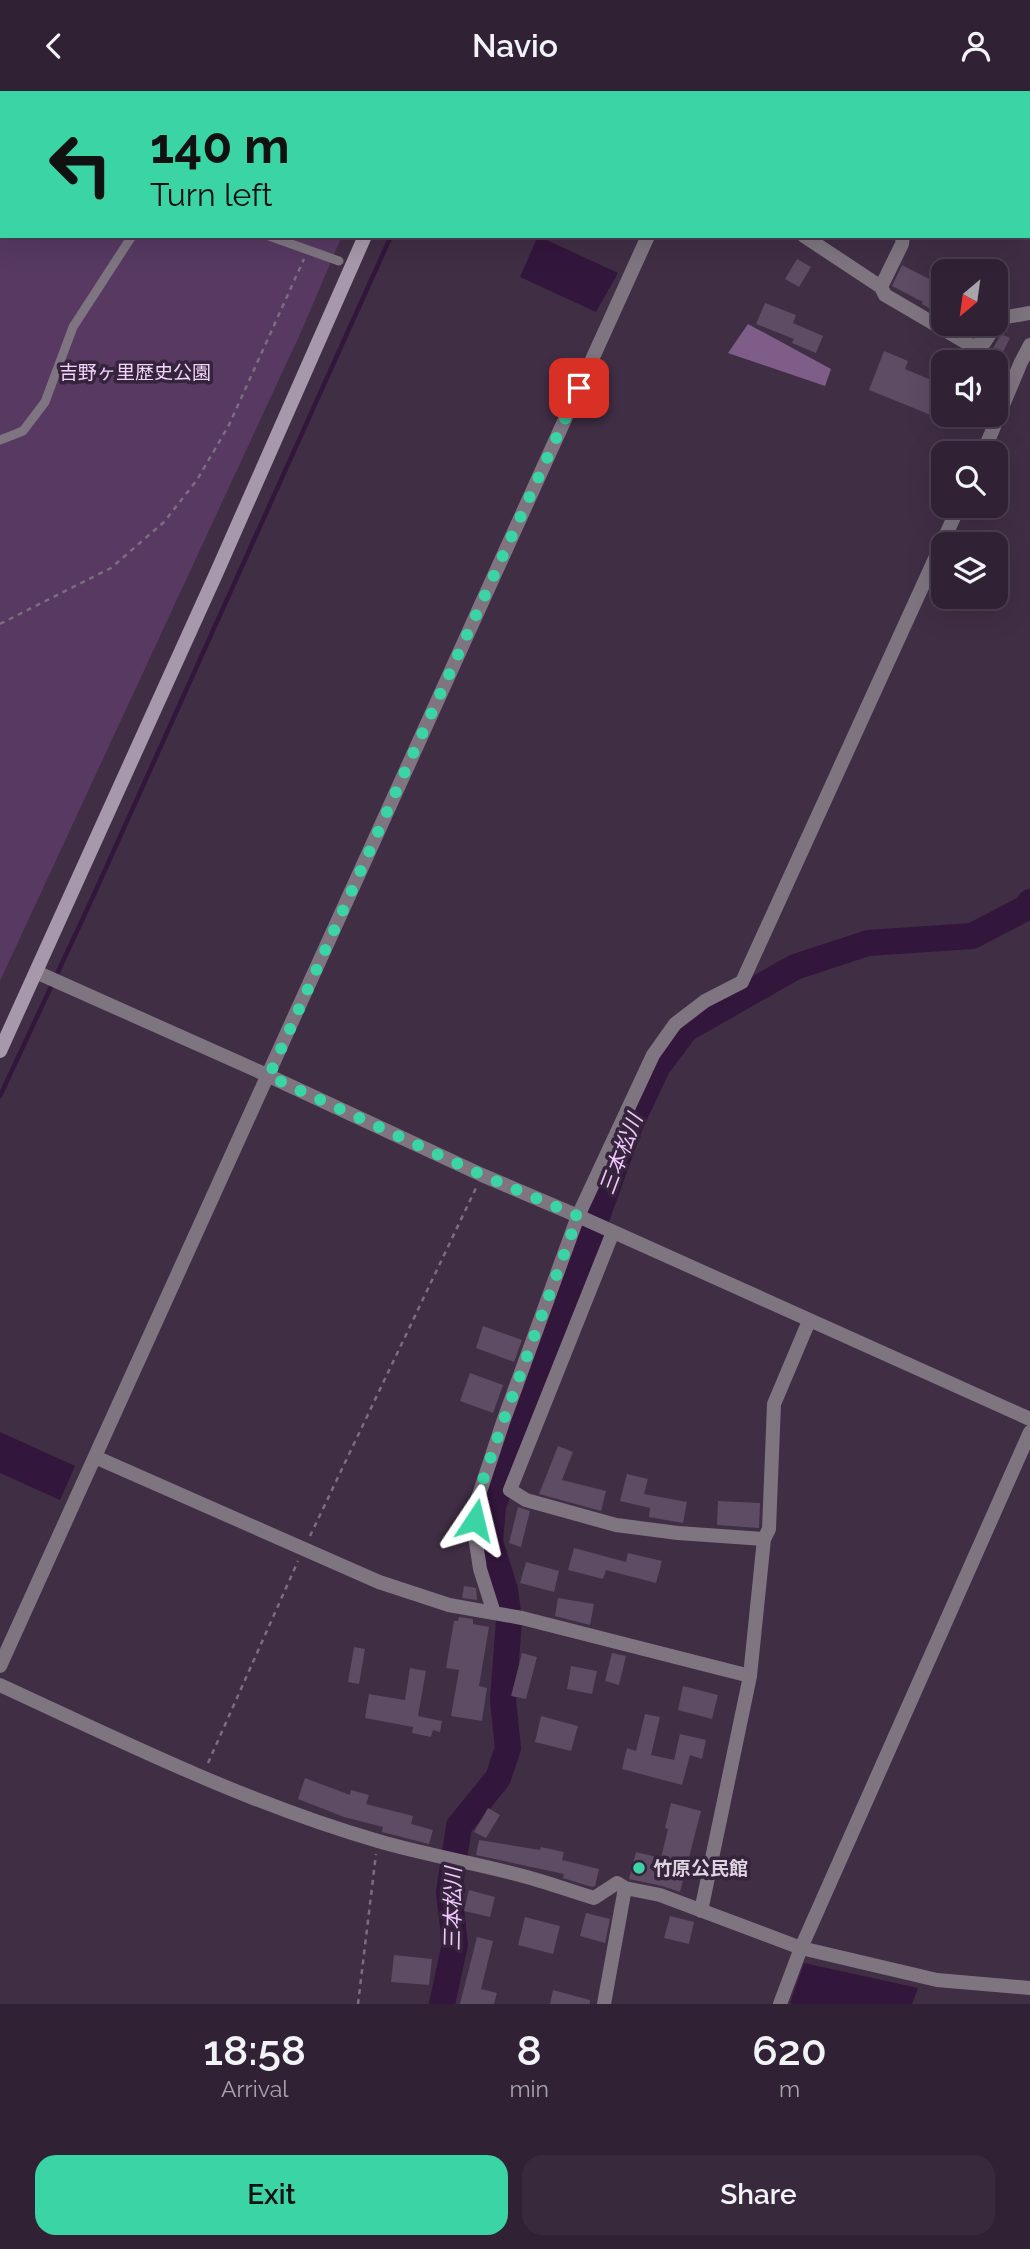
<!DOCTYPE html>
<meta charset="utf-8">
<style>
body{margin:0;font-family:Raleway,"Noto Sans JP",sans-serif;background:#382a3c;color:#f1f3f6;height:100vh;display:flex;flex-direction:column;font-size:26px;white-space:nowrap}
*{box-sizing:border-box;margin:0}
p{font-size:23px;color:#a8a4ac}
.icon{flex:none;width:38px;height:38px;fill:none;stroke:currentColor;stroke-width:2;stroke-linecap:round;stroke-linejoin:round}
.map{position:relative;height:1913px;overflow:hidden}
.details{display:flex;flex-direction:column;background:#302234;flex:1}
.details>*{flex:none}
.guide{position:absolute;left:0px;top:0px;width:1031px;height:147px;box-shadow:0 7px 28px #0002,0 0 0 2px #4b3f4f;background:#3bd4a4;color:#111;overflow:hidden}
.needle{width:46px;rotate:209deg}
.fabs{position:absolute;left:931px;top:168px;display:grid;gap:14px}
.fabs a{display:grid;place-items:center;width:77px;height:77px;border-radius:14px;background:#302234;box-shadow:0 7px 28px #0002,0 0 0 2px #4b3f4f;font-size:35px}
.pin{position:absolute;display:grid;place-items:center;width:60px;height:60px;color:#fff;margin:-30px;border-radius:14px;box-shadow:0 4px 10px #0006}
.me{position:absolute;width:77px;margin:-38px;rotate:10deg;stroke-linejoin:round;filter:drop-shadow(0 0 5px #0008)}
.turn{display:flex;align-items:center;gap:24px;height:147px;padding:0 35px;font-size:32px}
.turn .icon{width:91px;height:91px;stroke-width:2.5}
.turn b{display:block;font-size:49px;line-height:60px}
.eta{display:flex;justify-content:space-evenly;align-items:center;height:119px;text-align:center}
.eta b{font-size:42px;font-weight:600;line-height:49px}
.primary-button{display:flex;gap:14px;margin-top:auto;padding:14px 35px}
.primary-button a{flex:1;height:80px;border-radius:21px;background:#3bd4a4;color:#111;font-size:28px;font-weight:600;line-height:80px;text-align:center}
.primary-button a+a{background:#382a3c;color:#f1f3f6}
header{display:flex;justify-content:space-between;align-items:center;height:91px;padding:0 35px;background:#302234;font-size:32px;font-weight:600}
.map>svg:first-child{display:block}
</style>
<header><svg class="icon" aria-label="back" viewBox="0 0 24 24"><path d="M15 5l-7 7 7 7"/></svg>Navio<svg class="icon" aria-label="person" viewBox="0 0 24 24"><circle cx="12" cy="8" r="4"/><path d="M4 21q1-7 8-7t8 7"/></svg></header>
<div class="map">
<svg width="1030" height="1913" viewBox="0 0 1030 1913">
<rect width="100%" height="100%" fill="#402e45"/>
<path fill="#573962" d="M0,0h653l-2,2h-649v143h340l-41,96 -301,649z"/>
<path fill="#7e5d88" d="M748,233l83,45 -6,17 -97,-33z"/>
<path fill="#33163c" d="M538,145l80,37 -22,39 -76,-35z
M0,1341l75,34 -15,34 -60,-27z
M804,1872l114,25 -6,16h-118l-4,-1z"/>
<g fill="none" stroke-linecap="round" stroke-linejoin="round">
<path stroke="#33163c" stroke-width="4.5" d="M697,2l1,-2
M0,1005l91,-195 300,-665"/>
<path stroke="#33163c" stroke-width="26" d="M442,1913l13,-60 -6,-52 10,-66 39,-48 10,-30 -5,-48 6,-80 -4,-30 -15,-48 3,-36 137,-381 28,-59 28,-37 109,-62 73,-24 104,-7 54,-28 4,-6"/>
</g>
<path fill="#5e4b64" d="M797,168l14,8 -12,20 -14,-8z
M902,174l33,17 8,-13v47l-21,-12 1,-2 -31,-16z
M765,212l31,12 -3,8 30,13 -7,17 -24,-10 2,-4 -38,-15z
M1001,243l9,4 -13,26 -10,-5z
M884,260l24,10 -3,8 38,16v14l-7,18 -67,-27z
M483,1235l39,14 -8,22 -38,-14z
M470,1282l33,12 -10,28 -33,-12z
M558,1355l15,6 -11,28 44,11 -5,20 -62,-17z
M627,1383l21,5 -4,15 43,8 -4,21 -34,-6 1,-9 -30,-7z
M718,1410l42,2 -1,25 -42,-3z
M518,1416l12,4 -9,36 -12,-4z
M574,1457l52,14 2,-9 34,8 -6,22 -50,-13 -3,9 -35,-9z
M526,1471l33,9 -5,21 -34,-9z
M464,1495l12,2 1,12 -15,-2z
M558,1507l36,6 -4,21 -35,-9z
M459,1526l14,2v5l16,3 -10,59 8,2 -5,33 -31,-5 8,-46 -13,-2 8,-47h4z
M354,1556l11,2 -6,35 -11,-2z
M522,1562l15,4 -11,42 -15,-3z
M612,1562l14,3 -7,29 -14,-4z
M571,1575l26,5 -5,23 -25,-5z
M410,1577l16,3 -8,45 24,5 -2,11 -7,-2 -2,7 -19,-4 1,-6 -48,-9 4,-24 36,6z
M683,1595l35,9 -6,24 -34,-9z
M645,1623l15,3 -9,38 23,5 6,-26 26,6 -4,19 -12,-4 -8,30 -60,-16 5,-21 9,3z
M541,1625l37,10 -7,25 -36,-9z
M305,1687l45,17 1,-5 18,5 -3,9 47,12 -2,8 22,6 -4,14 -47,-12 1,-5 -39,-10 -46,-18z
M671,1712l30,8 -21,81 -18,-6 -33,-7 7,-27 25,6 7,-29 -3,-1z
M488,1717l12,7 -14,23 -12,-6z
M479,1749l61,10 1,-3 23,5 -2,8 37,9 -4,17 -3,1 -29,-9 1,-4 -88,-19z
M469,1799l26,7 -5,20 -26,-6z
M586,1822l24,6 -5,24 -25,-7z
M670,1825l24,6 -5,22 -25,-6z
M525,1826l35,9 -7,28 -35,-9z
M477,1846l16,4 -12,48 16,4 -3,11h-34z
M394,1864l38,4 -3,26 -38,-3z
M553,1899l37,10v4h-40z"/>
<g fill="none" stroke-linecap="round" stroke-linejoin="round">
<path stroke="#7c6d80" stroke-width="2.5" stroke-dasharray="5 5" stroke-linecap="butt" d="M378,2l1,-2
M0,533l111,-56 53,-46 33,-42 32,-55 75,-166
M310,1445l166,-348
M208,1672l90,-202
M358,1913l18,-150"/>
<path stroke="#7e7581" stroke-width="9" d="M247,2l3,-2
M0,73l2,1
M269,145l70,25
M0,349l23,-9 22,-29 28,-75 59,-91"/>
<path stroke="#7e7581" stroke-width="14" d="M715,2l1,-2
M1009,2l2,-2
M804,145l77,51
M903,145l-1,8 -21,43 4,8 87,51 12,-3 16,-25 30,-5
M983,362l38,-91 9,-17
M36,881l233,104 213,99 96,41 452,203
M613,1141l-103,258 16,10 90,25 62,8 86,6
M95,1366l284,125 70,23 73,13 228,58
M494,1522l-14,-44 -5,-33 1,-32 27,-82 75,-206 75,-161 22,-31 30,-23 37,-19 217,-476
M0,1575l648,-1430
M0,1594c124,57 246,118 378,156 48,14 97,22 145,35 24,6 47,15 71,22l23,-15 8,5 35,7 141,53 136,32 93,8
M701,1820l49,-235 14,-137 5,-10 5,-125 35,-83
M604,1913l21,-116
M780,1913l21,-56 229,-516"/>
<path stroke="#a799ab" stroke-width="14" d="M674,2l1,-2
M0,960l216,-477 149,-338"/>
</g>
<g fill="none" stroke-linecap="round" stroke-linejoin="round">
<path stroke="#3bd4a4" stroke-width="12" stroke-dasharray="0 21.6" d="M475,1429v-17l28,-81 75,-206 -96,-41 -213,-99 138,-309 172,-379"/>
</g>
<circle fill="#3bd4a4" stroke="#35243b" stroke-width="2.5" cx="639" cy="1777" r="7"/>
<g text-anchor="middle" stroke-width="7" stroke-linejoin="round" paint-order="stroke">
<g font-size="19" fill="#f2d4fd" stroke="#35243b">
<text x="135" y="288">吉野ヶ里歴史公園</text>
</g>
<g font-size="19" font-weight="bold" fill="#ded3e1" stroke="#35243b" text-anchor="start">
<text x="653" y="1784">竹原公民館</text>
</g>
<g font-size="21" font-style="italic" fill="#f1c8ff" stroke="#35243b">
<text transform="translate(621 1063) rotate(-69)" y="7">三本松川</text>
<text transform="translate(453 1818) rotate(-89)" y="7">三本松川</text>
</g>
</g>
</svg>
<div class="fabs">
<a><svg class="needle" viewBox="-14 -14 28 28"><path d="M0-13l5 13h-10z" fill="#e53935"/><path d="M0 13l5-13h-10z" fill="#a8a4ac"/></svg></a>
<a><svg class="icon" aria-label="sound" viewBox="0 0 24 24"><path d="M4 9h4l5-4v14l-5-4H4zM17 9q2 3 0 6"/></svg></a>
<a><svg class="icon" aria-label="search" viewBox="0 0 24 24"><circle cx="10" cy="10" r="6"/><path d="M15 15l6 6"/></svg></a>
<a><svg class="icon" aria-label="layers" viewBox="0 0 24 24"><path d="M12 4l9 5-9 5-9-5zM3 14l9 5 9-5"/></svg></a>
</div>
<div class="pin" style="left:579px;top:297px;background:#d93025"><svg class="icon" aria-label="arrive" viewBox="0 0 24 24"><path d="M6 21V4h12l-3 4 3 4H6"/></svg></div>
<svg class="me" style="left:475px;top:1429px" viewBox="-20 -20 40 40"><path d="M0-17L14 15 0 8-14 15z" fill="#3bd4a4" stroke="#fff" stroke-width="4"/></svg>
<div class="guide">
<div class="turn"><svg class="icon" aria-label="left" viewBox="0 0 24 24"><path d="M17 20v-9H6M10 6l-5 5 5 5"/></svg><div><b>140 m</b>Turn left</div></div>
</div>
</div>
<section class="details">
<div class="eta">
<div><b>18:58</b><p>Arrival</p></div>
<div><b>8</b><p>min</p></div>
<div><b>620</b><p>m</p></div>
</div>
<div class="primary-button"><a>Exit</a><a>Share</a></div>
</section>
